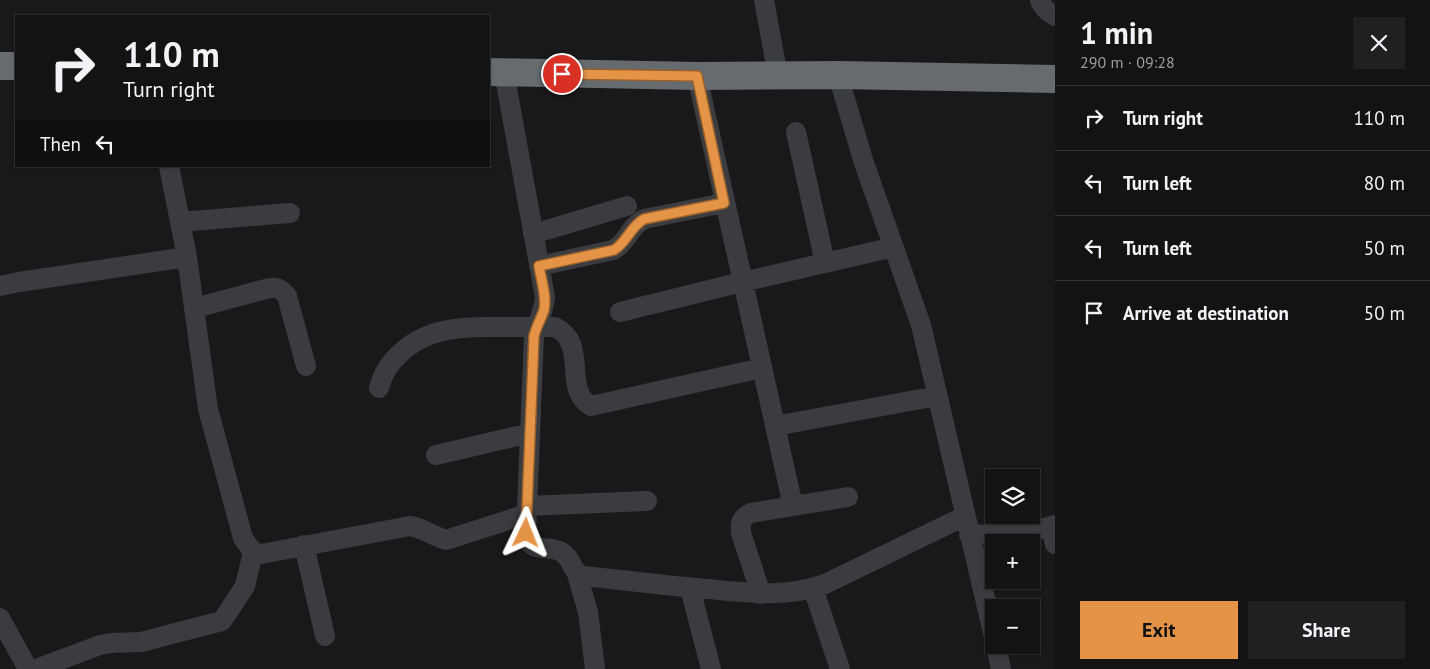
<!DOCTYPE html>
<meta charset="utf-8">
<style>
body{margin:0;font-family:"PT Sans",sans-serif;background:#202022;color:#f1f3f6;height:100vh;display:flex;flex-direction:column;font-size:19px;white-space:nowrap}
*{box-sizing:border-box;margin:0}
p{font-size:16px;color:#9d9ea0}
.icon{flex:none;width:28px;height:28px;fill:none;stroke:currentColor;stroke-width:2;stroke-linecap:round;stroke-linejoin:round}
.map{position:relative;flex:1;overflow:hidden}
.side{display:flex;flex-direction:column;background:#131314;width:375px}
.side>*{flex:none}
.banner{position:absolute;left:15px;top:15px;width:475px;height:152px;border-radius:0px;box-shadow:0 1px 4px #0004,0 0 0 1px #323234;background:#131314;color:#f1f3f6;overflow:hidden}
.tools{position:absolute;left:985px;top:469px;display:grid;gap:10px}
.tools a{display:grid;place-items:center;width:55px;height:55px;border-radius:0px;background:#131314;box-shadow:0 1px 4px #0004,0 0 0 1px #323234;font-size:25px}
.pin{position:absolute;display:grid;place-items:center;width:42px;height:42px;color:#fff;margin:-21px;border:2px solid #fff;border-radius:50%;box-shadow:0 1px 5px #0007}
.me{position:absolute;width:55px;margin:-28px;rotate:2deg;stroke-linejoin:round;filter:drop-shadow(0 0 4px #0008)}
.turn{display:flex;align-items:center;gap:18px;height:105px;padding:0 25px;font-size:22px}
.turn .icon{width:65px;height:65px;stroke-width:2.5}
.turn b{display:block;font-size:35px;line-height:42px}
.then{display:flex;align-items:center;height:48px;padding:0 25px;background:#0003;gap:10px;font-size:19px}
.round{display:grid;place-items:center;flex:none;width:52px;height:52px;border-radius:0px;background:#202022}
.summary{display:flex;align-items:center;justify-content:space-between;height:85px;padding:0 25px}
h1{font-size:30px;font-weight:700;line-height:38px}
.primary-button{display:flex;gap:10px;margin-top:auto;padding:10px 25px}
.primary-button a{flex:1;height:58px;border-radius:0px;background:#e59447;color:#111;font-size:20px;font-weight:700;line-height:58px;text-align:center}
.primary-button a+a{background:#202022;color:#f1f3f6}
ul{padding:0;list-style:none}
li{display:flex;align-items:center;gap:15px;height:65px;padding:0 25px;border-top:1px solid #323234}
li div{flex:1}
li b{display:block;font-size:19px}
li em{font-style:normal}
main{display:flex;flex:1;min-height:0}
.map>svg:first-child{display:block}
</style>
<main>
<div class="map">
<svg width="1055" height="669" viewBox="0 0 1055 669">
<rect width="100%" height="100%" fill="#19191b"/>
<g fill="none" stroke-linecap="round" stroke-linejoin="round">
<path stroke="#3a3c3f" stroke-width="20" d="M764,0l14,76
M1040,0c2,7 9,13 15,16
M504,72l41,225c-1,15 -8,25 -11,39l-8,197c4,23 23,10 37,20 10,7 8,19 20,23 42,4 83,10 125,13 40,4 79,9 117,-5l140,-68
M838,75l25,85 58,165 73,312
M697,76l96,430
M796,132l29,131
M169,166l18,91 21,152 35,129 10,14 8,2 149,-28c13,2 23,10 36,14l81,-26
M180,222l110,-9
M533,234l94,-28
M539,266l74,-16c14,-7 16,-23 31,-31l80,-16
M0,286l19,-4 168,-25
M195,308l71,-19c10,-3 14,-1 21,7l19,70
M620,312l122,-30 152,-35
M379,388c2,-7 5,-15 9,-21 28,-38 67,-41 110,-40 19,0 38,0 57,0 34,16 7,63 36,79l171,-38
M775,426l162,-30
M436,455l94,-22
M527,506l120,-5
M1051,527l4,17
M969,535c30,-1 58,-1 86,-10
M304,545l21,91
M577,574l11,38 7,57
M690,588l21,81
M813,588l27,81
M761,594l-20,-61c-1,-11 0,-15 10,-20l97,-16
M0,618l28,51
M996,645l5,24
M36,669l64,-24 11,-2 30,-1 81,-21 23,-35 8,-34"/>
<path stroke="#666b70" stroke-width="28" d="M0,66h16
M489,72l208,4 141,-1 217,4"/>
</g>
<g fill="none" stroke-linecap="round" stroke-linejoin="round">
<defs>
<path id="route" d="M526,533l8,-197c2,-9 7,-17 10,-26 3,-14 -3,-30 -5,-44l75,-16c13,-8 16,-23 30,-31l80,-16 -27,-127 -135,-2"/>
</defs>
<use href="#route" stroke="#95602e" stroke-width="12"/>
<use href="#route" stroke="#e59447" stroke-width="9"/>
</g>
</svg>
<div class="tools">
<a><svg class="icon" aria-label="layers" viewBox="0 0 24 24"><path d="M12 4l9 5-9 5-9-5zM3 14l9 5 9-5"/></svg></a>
<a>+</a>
<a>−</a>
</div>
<div class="pin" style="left:562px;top:74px;background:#d93025"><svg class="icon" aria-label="arrive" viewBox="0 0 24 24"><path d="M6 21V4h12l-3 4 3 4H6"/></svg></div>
<svg class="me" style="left:526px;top:533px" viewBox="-20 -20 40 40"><path d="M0-17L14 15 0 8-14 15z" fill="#e59447" stroke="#fff" stroke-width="4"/></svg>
<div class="banner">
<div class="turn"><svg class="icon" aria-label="right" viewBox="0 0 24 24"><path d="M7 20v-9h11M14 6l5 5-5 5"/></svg><div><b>110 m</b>Turn right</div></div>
<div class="then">Then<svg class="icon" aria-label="left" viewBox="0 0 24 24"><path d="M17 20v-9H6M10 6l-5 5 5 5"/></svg></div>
</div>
</div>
<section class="side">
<div class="summary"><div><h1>1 min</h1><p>290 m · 09:28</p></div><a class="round"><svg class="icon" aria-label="close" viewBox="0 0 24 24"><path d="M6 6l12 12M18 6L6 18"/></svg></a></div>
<ul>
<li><svg class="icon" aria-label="right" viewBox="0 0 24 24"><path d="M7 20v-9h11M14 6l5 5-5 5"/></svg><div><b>Turn right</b></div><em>110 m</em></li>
<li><svg class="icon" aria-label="left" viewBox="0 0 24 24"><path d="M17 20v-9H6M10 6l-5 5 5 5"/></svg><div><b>Turn left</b></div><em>80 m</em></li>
<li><svg class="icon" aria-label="left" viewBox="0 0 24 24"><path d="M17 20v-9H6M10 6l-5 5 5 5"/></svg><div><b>Turn left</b></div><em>50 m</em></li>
<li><svg class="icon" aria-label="arrive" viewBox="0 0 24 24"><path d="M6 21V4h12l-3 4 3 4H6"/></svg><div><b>Arrive at destination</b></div><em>50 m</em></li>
</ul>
<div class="primary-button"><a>Exit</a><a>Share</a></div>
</section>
</main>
